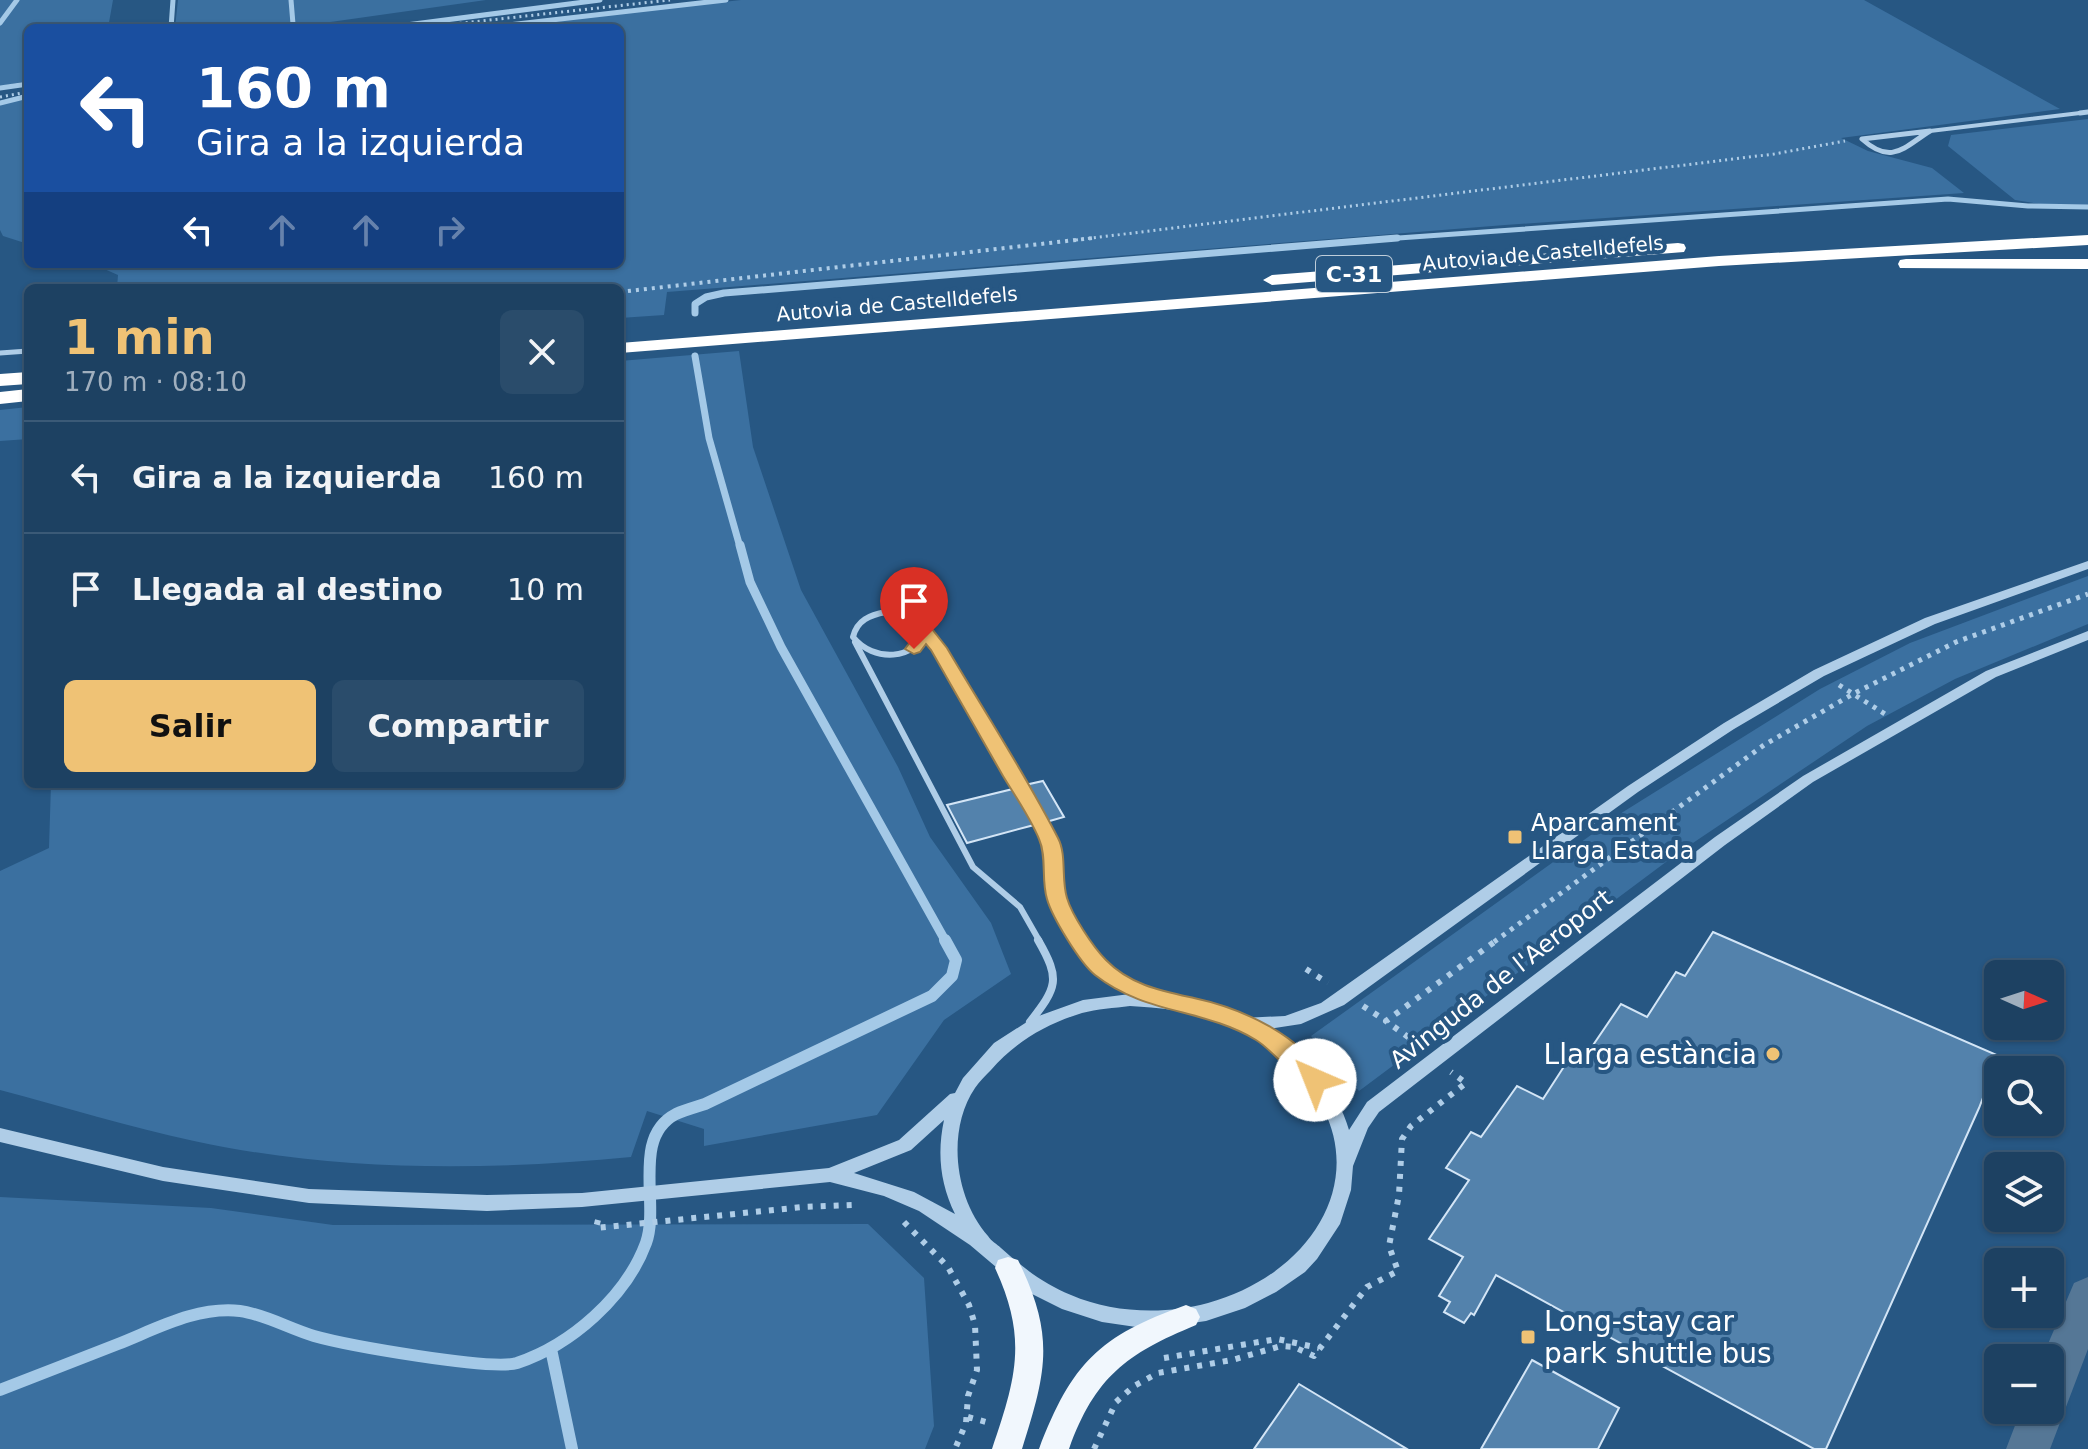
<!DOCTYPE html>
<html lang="es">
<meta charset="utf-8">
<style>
body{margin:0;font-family:"DejaVu Sans",sans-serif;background:#2a4c6b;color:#f1f3f6;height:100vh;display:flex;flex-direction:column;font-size:30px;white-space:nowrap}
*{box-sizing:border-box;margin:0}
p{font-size:26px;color:#a0afbe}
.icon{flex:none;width:44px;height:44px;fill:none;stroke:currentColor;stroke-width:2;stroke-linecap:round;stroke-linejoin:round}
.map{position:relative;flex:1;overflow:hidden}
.panel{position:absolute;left:24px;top:284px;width:600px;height:504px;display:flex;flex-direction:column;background:#1d4162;border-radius:12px;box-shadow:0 2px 6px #0004,0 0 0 2px #3b5a77}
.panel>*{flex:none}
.hud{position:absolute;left:24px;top:24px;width:600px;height:244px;border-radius:12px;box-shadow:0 2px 6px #0004,0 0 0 2px #3b5a77;background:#1a4fa0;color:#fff;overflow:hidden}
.needle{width:52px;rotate:93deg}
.fabs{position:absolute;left:1984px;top:960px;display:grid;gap:16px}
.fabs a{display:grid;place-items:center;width:80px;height:80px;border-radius:12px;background:#1d4162;box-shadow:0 2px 6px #0004,0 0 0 2px #3b5a77;font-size:40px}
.pin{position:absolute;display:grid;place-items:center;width:68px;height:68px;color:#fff;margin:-82px -34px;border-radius:50% 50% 50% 0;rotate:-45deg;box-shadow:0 0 8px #0007}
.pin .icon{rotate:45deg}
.me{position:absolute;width:88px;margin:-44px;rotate:316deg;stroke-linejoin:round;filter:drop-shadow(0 0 6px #0008)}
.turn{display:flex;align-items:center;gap:28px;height:168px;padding:0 40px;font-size:36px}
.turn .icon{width:104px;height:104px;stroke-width:2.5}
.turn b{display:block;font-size:56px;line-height:68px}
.lanes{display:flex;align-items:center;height:76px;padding:0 40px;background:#0003;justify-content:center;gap:40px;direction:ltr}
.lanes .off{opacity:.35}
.round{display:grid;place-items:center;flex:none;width:84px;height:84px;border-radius:12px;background:#2a4c6b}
.head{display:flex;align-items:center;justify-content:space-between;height:136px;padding:0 40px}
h1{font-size:48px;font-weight:700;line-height:60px;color:#efc275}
.cta{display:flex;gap:16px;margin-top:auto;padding:16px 40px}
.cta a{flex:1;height:92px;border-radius:12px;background:#efc275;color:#111;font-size:32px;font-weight:700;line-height:92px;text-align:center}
.cta a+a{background:#2a4c6b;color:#f1f3f6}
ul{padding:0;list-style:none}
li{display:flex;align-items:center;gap:24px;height:112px;padding:0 40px;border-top:2px solid #3b5a77}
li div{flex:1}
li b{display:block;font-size:30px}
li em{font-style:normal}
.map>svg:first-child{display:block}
</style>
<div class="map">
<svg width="2088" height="1449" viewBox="0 0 2088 1449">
<rect width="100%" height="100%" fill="#275783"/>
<path fill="#3b70a0" d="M0,0h113l-5,28h-80v53l-28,5z
M178,0h308l-198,28h-113z
M741,0h1123l196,109 -219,29 27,13 64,17 32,25 -459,32 -838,67 -3,23 -44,3v-30h-503l1,-13 -25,-11h527v-236h-128z
M28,97v147l-25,-8 -3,-6v-126z
M2088,119v86l-48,-1 -25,-4 -67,-54 3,-11z
M739,351l14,96 48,143 97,177 32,70 61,86 20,51 -67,46 -67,95 -173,31v-17l-57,-18 -16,46c-145,14 -293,15 -437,-16 -65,-14 -129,-34 -194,-51v-219l49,-23 2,-64h569v-423z
M28,407v32l-28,2v-31z
M2088,576v48l-133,55 -88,47 -189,127 -319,238 -48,-55 312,-224 197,-123 90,-46z
M0,1197l211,11 122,17 535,-1 56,54 10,148 -9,23h-925z"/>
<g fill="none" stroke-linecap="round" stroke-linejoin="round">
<path stroke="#a4c9e7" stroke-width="5" d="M291,0l2,24
M0,23l17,-23
M171,28l2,-28
M383,28l217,-28
M481,28l245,-28
M0,88l28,-4
M0,103l28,-7
M1370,240l578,-41 80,7 60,1"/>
<path stroke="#a4c9e7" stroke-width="7" d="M695,313v-9l11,-7 18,-4 673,-55
M695,356l14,82 31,109"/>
<path stroke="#a4c9e7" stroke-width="9" d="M740,545l10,37 31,65 165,295"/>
<path stroke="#a4c9e7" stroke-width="12" d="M551,1349l21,100
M0,1390c39,-15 79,-31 118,-46 38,-15 79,-38 122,-33 24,3 50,18 74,25 32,9 177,35 203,27 54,-18 109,-66 129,-120 14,-39 -15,-106 30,-129 9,-4 20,-7 29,-10l227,-108 20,-20 4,-16 -11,-20"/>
<path fill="#557796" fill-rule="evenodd" d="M2088,1277v72l-38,100h-44l15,-39h29v-52h-8l32,-75z"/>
</g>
<path fill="#5382ac" stroke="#d3e5f6" stroke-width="2" d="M1043,781l21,36 -18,5 -21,-37z
M1013,789l21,36 -67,18 -20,-38z
M1713,932l286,124 -20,52 -153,341h-12l-318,-174 -22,40 -3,-2 -7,10 -20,-11 6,-10 -11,-6 24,-39 -34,-18 40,-59 -23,-12 25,-36 10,5 36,-51 26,13 33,-51 11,6 34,-50 26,13 29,-45 9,4z
M1532,1360l87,48 -21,41h-117z
M1299,1384l108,65h-153z"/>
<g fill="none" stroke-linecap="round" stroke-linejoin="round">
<path stroke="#afcde7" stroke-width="3" stroke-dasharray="2 4" stroke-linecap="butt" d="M418,28l252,-28
M0,97l28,-5
M1076,240l698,-86 71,-13"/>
<path stroke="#afcde7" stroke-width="4" stroke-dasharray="3 5" stroke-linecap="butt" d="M620,292l473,-54"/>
<path stroke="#afcde7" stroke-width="5" stroke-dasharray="4 6" stroke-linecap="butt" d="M1839,685l46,29
M1494,942l270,-197 89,-51 103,-52 132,-48"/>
<path stroke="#afcde7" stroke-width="6" stroke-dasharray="5 8" stroke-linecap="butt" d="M1306,969l22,14
M1363,1006l23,15
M1419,1045l-33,-24 111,-81
M598,1220l-2,8 207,-21 50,-2
M904,1222l44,45 21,38 6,20 2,45 -9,26 -2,27 -11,26
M1164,1358l113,-19 42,9
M968,1417l18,5
M1094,1449l22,-47 18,-16 24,-13 74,-13 49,-14 13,1 20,9 53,-69 31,-16 -9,-25 10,-51 3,-56 9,-13 55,-43 -15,-11"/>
<path stroke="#afcde7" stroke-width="4" d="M1930,131l150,-18"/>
<path stroke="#afcde7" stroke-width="5" d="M0,353l28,-2"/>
<path stroke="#afcde7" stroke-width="6" d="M886,612c17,0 29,3 40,16 -10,34 -53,34 -73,9 4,-17 17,-22 33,-25z
M926,633l12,15 113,194 6,57 24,43
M855,642l118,225 47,40 20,35"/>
<path stroke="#afcde7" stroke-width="8" d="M1080,940c16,29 44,44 73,58
M1030,1022c27,-35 31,-42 8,-82"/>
<path stroke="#afcde7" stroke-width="5" d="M2080,113l8,-1
M1930,131c-26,16 -38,35 -68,8z"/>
<path fill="#afcde7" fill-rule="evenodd" d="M2088,561v8l-153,55 -111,52 -90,53 -96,63 -294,213 -43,19 -33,5c37,23 69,59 81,101l18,-28 348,-265 88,-61 183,-105 102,-40v9l-92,37 -183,105 -88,63 -346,267 -11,16 -15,38 -2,24 -11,34 -23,35 -12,13 -29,20 -31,16 -39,13 -35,5 -35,1 -34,-5 -40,-13 -40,-20 -52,-44 -51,-34 -35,-15 -54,-14 -248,25 -95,4 -178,-8 -146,-22 -163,-39v-14l163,39 146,22 178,6 95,-2 247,-25 70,-28 51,-46 5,-1 8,-15 31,-35 39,-25 50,-18 47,-6 47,3 52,13 14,8 42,-2 36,-13 307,-217 96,-63 90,-53 111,-52zM1130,1006c47,3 86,8 127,33 9,5 16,13 24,19 107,89 47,212 -73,245 -43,12 -96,10 -137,-8 -27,-11 -48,-27 -70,-47 -4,-4 -10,-7 -13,-12 -33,-37 -42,-105 -13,-148 4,-6 10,-12 16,-18 24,-28 55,-46 91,-57 15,-4 32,-5 48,-7zM944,1120c-7,33 -4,63 11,94l-41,-22 -60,-19 57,-23z"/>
<path fill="#f1f7fd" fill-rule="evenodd" d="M1008,1257l10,3c37,76 29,110 4,189h-30c24,-71 36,-110 3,-181l3,-8z
M1186,1305l10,4 4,8 -4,8c-70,29 -101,52 -127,124h-30c33,-86 60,-113 147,-144z"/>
<path fill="#fff" fill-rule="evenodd" d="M2088,235v10l-369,21 -1099,87v-10l1099,-87z
M1678,243l6,1 2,4 -2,4 -412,33 -9,-5 9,-5z
M1906,259h182v10l-188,-1 -2,-4 2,-4z
M28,372v12l-28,2v-12z
M28,389v12l-28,3v-12z"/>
</g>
<path fill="#efc275" stroke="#9b7e4c" stroke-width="2" d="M926,628l6,1 15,19c37,63 78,125 111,190 9,17 3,41 9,60 5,17 26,49 39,62 24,25 56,31 88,38 47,10 108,37 132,82l-4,6c-19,6 -47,-35 -66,-46 -53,-32 -110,-25 -161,-65 -15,-12 -43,-58 -48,-76 -6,-19 0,-42 -8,-60 -9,-22 -24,-43 -36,-63 -24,-42 -48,-84 -72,-126l-5,-6 -6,8 -6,2 -9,-5 15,-20z"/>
<g fill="#efc275" stroke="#275783" stroke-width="3">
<rect x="1507" y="829" width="16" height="16" rx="4"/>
<circle cx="1773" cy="1054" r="8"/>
<rect x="1520" y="1329" width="16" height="16" rx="4"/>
</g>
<g text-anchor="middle" stroke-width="8" stroke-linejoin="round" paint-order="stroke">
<g font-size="20" fill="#fff" stroke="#275783">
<text transform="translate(1543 253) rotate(-5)" y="7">Autovia de Castelldefels</text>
<text transform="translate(897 304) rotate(-5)" y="7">Autovia de Castelldefels</text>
</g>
<rect fill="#275783" stroke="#becdda" stroke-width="2" x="1316" y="256" width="76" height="36" rx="6"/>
<g font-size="22" font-weight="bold" fill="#fff">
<text x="1354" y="282">C-31</text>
</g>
<g font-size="24" fill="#fff" stroke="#275783" text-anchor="start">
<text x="1531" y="831">Aparcament<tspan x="1531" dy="28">Llarga Estada</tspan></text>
</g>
<g font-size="24" fill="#fff" stroke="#275783">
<text transform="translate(1501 979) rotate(-38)" y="8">Avinguda de l'Aeroport</text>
</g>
<g font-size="28" fill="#fff" stroke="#275783" text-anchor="end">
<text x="1757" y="1064">Llarga estància</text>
<text x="1544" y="1331" text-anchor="start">Long-stay car<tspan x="1544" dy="32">park shuttle bus</tspan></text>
</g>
</g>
</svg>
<div class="fabs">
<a><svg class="needle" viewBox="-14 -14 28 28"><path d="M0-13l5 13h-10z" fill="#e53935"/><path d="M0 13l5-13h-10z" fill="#a0afbe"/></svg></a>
<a><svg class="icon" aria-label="search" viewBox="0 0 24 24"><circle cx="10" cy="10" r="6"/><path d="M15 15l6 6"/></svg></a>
<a><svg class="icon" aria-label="layers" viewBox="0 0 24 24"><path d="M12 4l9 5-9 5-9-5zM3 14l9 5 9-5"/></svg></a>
<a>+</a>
<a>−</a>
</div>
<div class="pin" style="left:914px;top:649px;background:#d93025"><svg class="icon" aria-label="arrive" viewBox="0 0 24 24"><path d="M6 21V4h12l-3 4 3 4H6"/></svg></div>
<svg class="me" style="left:1315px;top:1080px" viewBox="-20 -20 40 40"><circle r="19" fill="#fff"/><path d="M0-13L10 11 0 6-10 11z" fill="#efc275"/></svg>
<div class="hud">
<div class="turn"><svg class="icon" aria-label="left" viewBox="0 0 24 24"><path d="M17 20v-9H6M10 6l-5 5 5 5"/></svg><div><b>160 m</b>Gira a la izquierda</div></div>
<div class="lanes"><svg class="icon" aria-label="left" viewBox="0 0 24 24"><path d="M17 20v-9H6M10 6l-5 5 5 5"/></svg><svg class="icon off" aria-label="ahead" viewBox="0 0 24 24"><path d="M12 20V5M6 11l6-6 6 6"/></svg><svg class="icon off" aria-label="ahead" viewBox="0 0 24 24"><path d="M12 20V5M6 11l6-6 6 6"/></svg><svg class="icon off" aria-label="right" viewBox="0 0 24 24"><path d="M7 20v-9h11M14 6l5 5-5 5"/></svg></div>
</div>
<section class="panel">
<div class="head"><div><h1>1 min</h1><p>170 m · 08:10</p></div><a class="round"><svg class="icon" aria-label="close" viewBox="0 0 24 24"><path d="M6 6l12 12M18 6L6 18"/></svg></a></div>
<ul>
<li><svg class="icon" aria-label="left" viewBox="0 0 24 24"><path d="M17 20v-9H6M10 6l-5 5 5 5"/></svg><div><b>Gira a la izquierda</b></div><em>160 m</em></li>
<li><svg class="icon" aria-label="arrive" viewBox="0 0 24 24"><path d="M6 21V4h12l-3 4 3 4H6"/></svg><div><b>Llegada al destino</b></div><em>10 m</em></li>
</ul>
<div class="cta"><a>Salir</a><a>Compartir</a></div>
</section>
</div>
